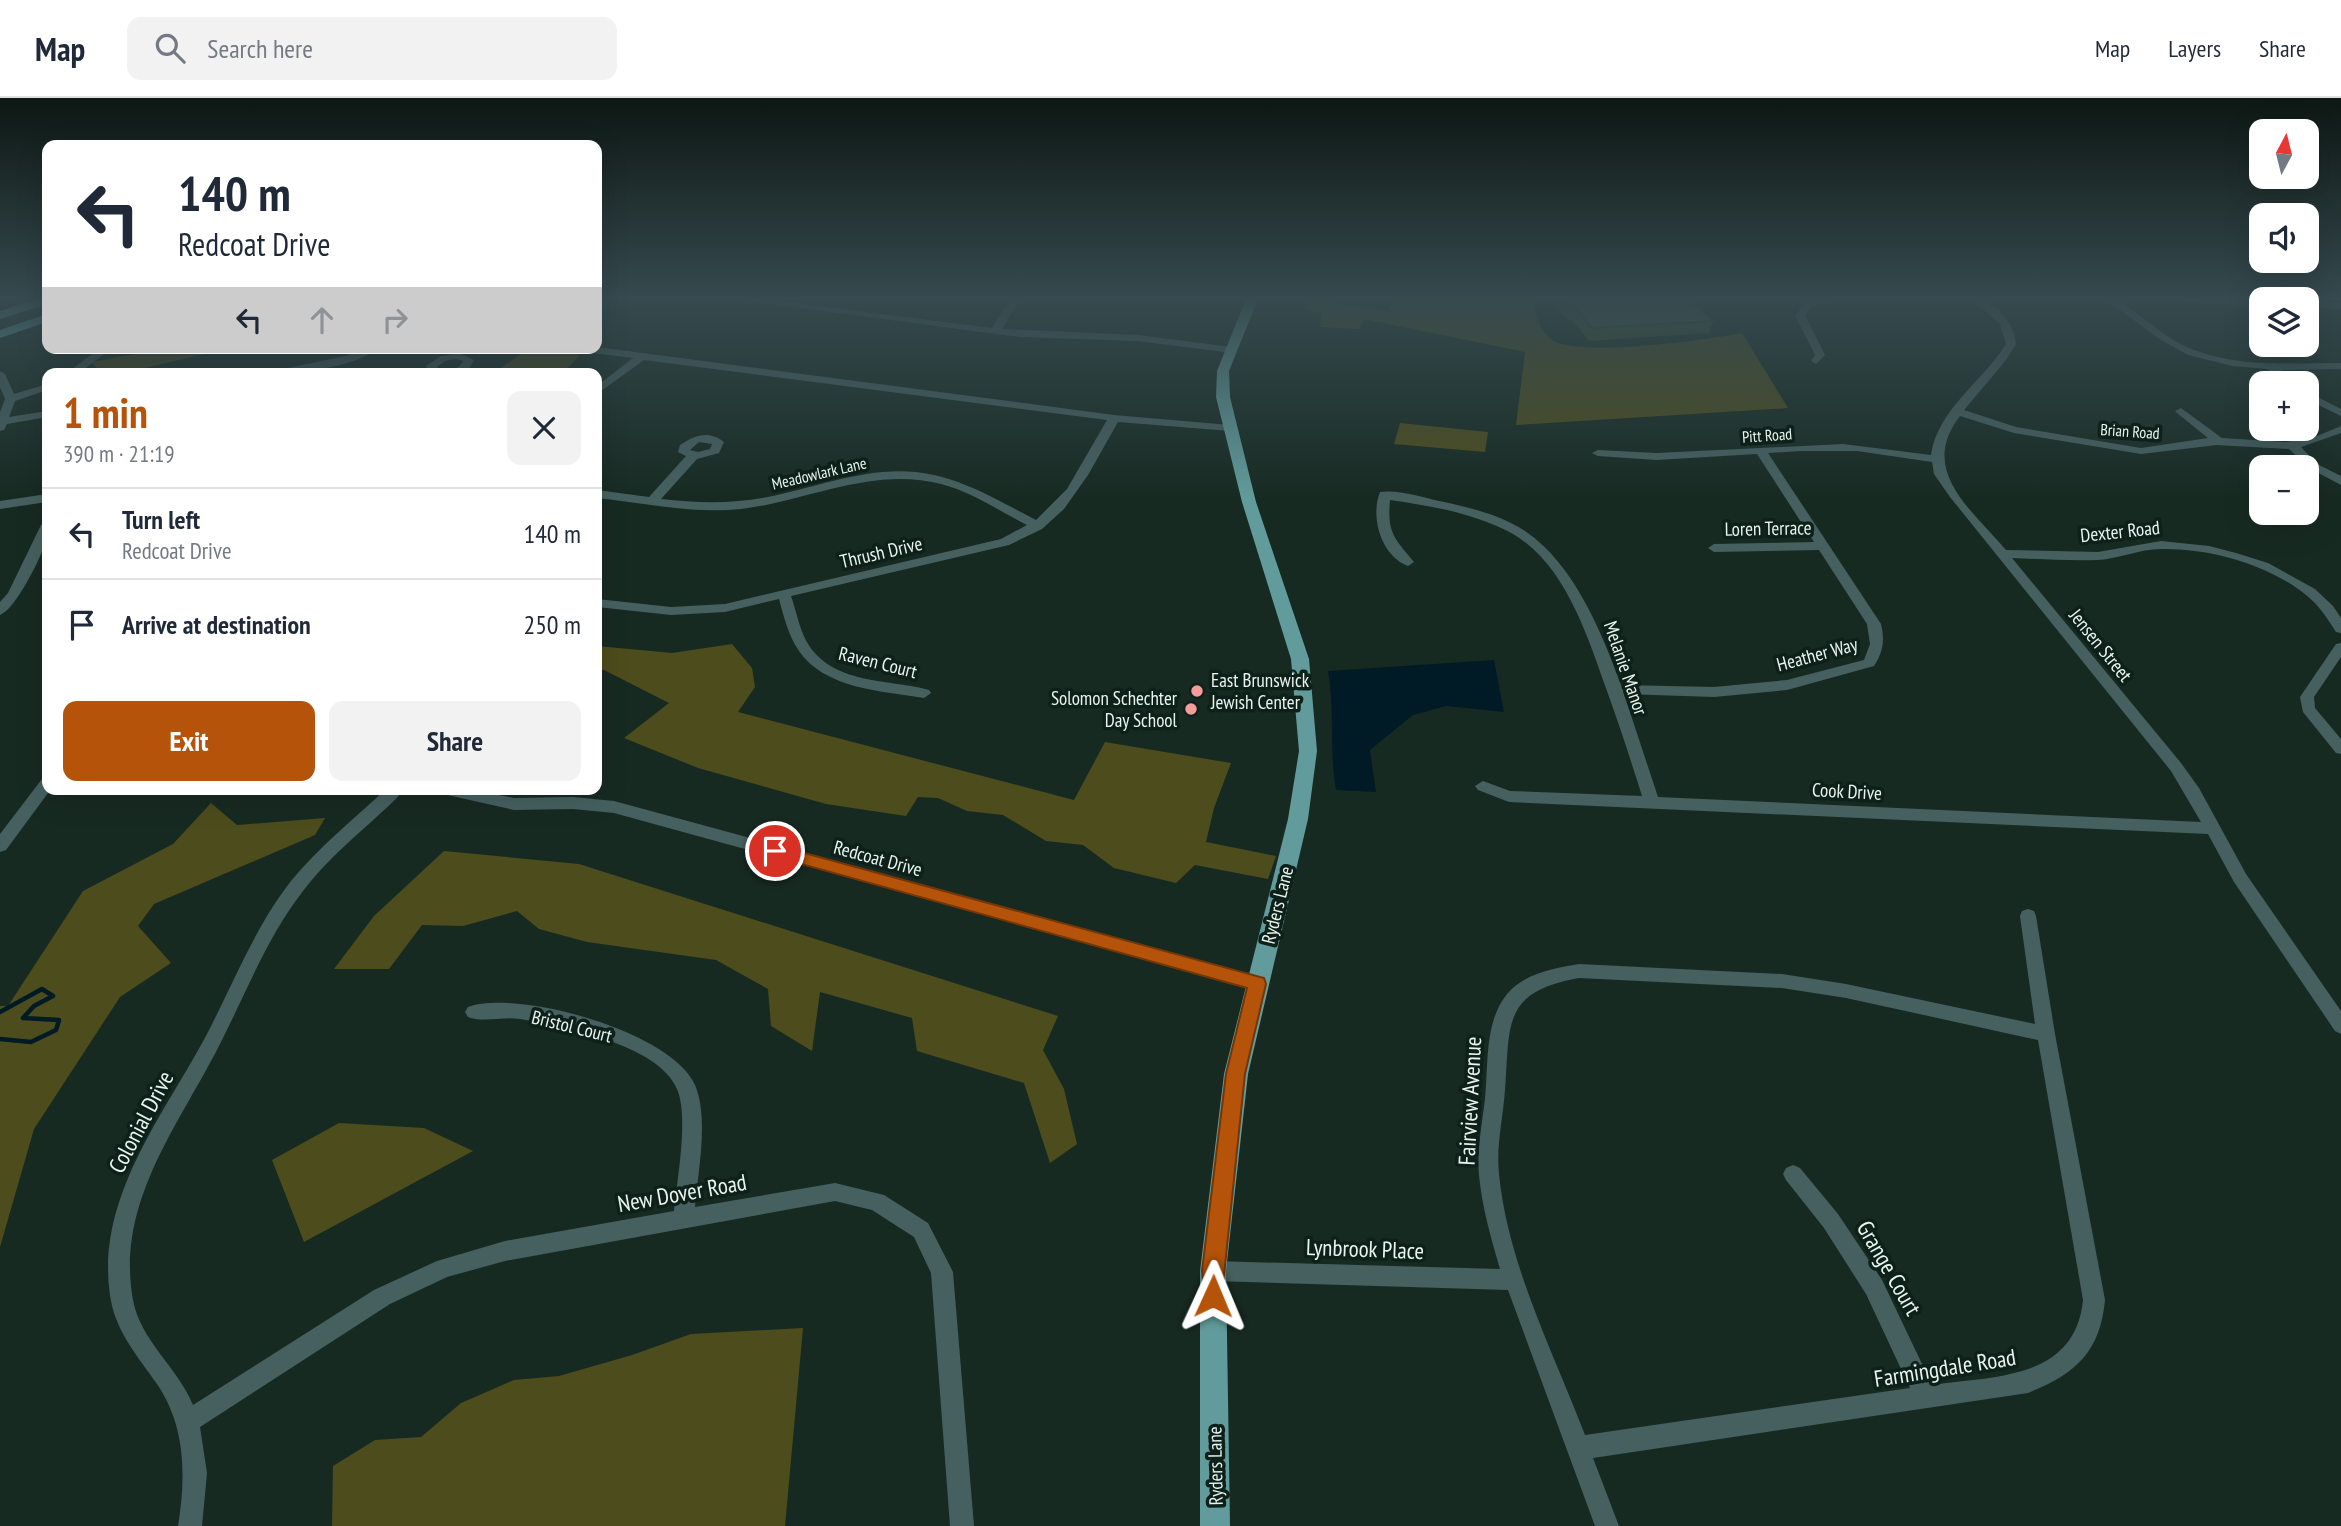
<!DOCTYPE html>
<meta charset="utf-8">
<style>
body{margin:0;font-family:"PT Sans Narrow",sans-serif;background:#f2f2f3;color:#1f2937;height:100vh;display:flex;flex-direction:column;font-size:26px;white-space:nowrap}
*{box-sizing:border-box;margin:0}
p{font-size:23px;color:#747a83}
.icon{flex:none;width:38px;height:38px;fill:none;stroke:currentColor;stroke-width:2;stroke-linecap:round;stroke-linejoin:round}
.map{position:relative;flex:1;overflow:hidden}
.details{position:absolute;left:42px;top:270px;width:560px;height:427px;display:flex;flex-direction:column;background:#fff;border-radius:14px;box-shadow:0 7px 28px #0002}
.details>*{flex:none}
.banner{position:absolute;left:42px;top:42px;width:560px;height:214px;border-radius:14px;box-shadow:0 7px 28px #0002;background:#fff;color:#1f2937;overflow:hidden}
.needle{width:46px;rotate:7deg}
.buttons{position:absolute;left:2249px;top:21px;display:grid;gap:14px}
.buttons a{display:grid;place-items:center;width:70px;height:70px;border-radius:14px;background:#fff;box-shadow:0 7px 28px #0002;font-size:35px}
.pin{position:absolute;display:grid;place-items:center;width:60px;height:60px;color:#fff;margin:-30px;border:4px solid #fff;border-radius:50%;box-shadow:0 2px 7px #0007}
.me{position:absolute;width:77px;margin:-38px;rotate:1deg;stroke-linejoin:round;filter:drop-shadow(0 0 5px #0008)}
.turn{display:flex;align-items:center;gap:24px;height:147px;padding:0 21px;font-size:32px}
.turn .icon{width:91px;height:91px;stroke-width:2.5}
.turn b{display:block;font-size:49px;line-height:60px}
.lanes{display:flex;align-items:center;height:66px;padding:0 21px;background:#0003;justify-content:center;gap:35px;direction:ltr}
.lanes .off{opacity:.35}
.round{display:grid;place-items:center;flex:none;width:74px;height:74px;border-radius:14px;background:#f2f2f3}
.head{display:flex;align-items:center;justify-content:space-between;height:119px;padding:0 21px}
h1{font-size:42px;font-weight:700;line-height:52px;color:#b45309}
.cta{display:flex;gap:14px;margin-top:auto;padding:14px 21px}
.cta a{flex:1;height:80px;border-radius:14px;background:#b45309;color:#fff;font-size:28px;font-weight:700;line-height:80px;text-align:center}
.cta a+a{background:#f2f2f3;color:#1f2937}
ul{padding:0;list-style:none}
li{display:flex;align-items:center;gap:21px;height:91px;padding:0 21px;border-top:2px solid #e0e1e3}
li div{flex:1}
li b{display:block;font-size:26px}
li em{font-style:normal}
header{display:flex;align-items:center;gap:42px;box-sizing:border-box;height:98px;padding:0 35px;background:#fff;border-bottom:2px solid #e0e1e3}
header strong{font-size:33px}
nav{display:flex;gap:38px;margin-inline-start:auto;font-size:24px}
.search{width:490px;height:63px;background:#f2f2f3;display:flex;align-items:center;gap:18px;box-sizing:border-box;padding:0 24px;border-radius:14px;color:#747a83;font-size:26px}
.map>svg:first-child{display:block}
</style>
<header>
<strong>Map</strong>
<div class="search"><svg class="icon" aria-label="search" viewBox="0 0 24 24"><circle cx="10" cy="10" r="6"/><path d="M15 15l6 6"/></svg>Search here</div>
<nav><a>Map</a><a>Layers</a><a>Share</a></nav>
</header>
<div class="map">
<svg width="2341" height="1428" viewBox="0 0 2341 1428">
<rect width="100%" height="100%" fill="#172a22"/>
<path fill="#4d4c1c" d="M1307,201l82,12 5,-12h140c1,15 6,34 20,42 29,16 153,-1 188,-8l46,75 -272,17 9,-73 -161,-33 -5,10 -39,-2 2,-14 -18,-4z
M168,250h62l-107,25h-21l-11,-11z
M529,250h7l44,7 -17,18h-69z
M1400,325l88,9 -3,20 -91,-8z
M732,546l20,24 3,19 -17,25 336,88 31,-58 126,21 -17,45 -8,34 70,14 -8,23 -73,-14 -19,18 -62,-15 -31,-23 -37,-4 -43,-26 -36,-4 -29,-13 -20,-1 -12,19 -80,-12 -128,-36 -74,-30 45,-35 -65,-33h-7v-24l75,7z
M211,705l26,22 88,-7 -10,17 -161,69 -16,22 33,37 -51,34 -86,132 -34,118v-241h8l75,-115 90,-47z
M444,753l135,13 479,152 -15,34 21,39 13,55 -27,19 -26,-80 -107,-32 -5,-33 -92,-26 -8,59 -41,-25 -3,-37 -52,-29 -129,-18 -48,-13 -22,-18 -54,15 -41,-1 -33,44h-55l40,-53z
M339,1025l85,5 49,23 -169,91 -32,-82z
M803,1230l-18,198h-453l1,-60 42,-26 46,-3 40,-34 53,-23 45,-4 73,-21 59,-21z"/>
<path fill="#001b26" d="M1494,562l10,52 -58,-6 -33,9 -43,35 6,42 -40,-2c-7,-39 -1,-79 -8,-119z"/>
<g fill="none" stroke-linecap="round" stroke-linejoin="round">
<path stroke="#001b26" stroke-width="4.5" d="M0,914l42,-23 11,7 -19,10 -11,12 36,2 -3,10 -25,12 -31,-3"/>
<path fill="#466060" fill-rule="evenodd" d="M731,201h31l230,29 18,-29h10l-18,30 136,6 94,12 5,3 -5,3 -94,-12 -119,-4z
M1817,201h19l-23,7 -8,9 20,40 -9,9 -5,-3 4,-6 -20,-40 12,-13z
M1971,201c23,0 43,22 45,45l-10,16 -42,50 52,17 125,21 67,-10 -31,-25 -2,-2 6,-3 41,30 64,4 31,-6 24,-10v7l-40,14 16,17 24,12v9l-32,-17 -20,-19 -72,-4 -76,9 -127,-21 -54,-17c-42,54 11,93 46,134l92,2 63,-11 48,5 27,7 32,10 47,26 18,17 8,12v15l-5,-1c-9,-14 -17,-27 -30,-37 -38,-31 -97,-47 -145,-46 -22,0 -42,10 -63,11 -29,1 -58,-1 -86,-2l169,205 18,25 47,86 95,137v23l-6,-3 -101,-149 -26,-48 -699,-32 -31,-12 -3,-4 8,-5 27,10 132,5c-11,-35 -23,-72 -35,-105 -19,-53 -41,-126 -94,-157 -38,-21 -82,-28 -123,-34 -3,33 4,38 24,62l-6,4c-27,-10 -38,-49 -28,-74 19,-3 45,6 64,10 27,6 57,13 81,29 49,33 76,100 96,154l93,2 73,-7 77,-20 6,-16 -3,-20 -48,-74 -105,2 -6,-4 6,-4 100,-2 -57,-88 -101,6 -58,-4 -6,-3 6,-3 58,3 187,-9 88,11c6,-45 53,-75 75,-111l-6,-20zM1801,353h56l75,11 2,12 16,23 221,274 30,51 -543,-25 -34,-103 90,3 73,-7 87,-24c9,-14 11,-25 7,-42l-113,-171z
M2105,201h12c20,13 38,30 58,42 50,28 111,22 166,22v6l-60,1 15,13h-11l-18,-14 -34,-3 -45,-11 -27,-15z
M2179,201l82,1v6l-77,-4z
M2306,203l35,2v6l-35,-2z
M597,249l517,68 116,10 6,3 -6,3 -112,-9 -30,53 -24,34 -22,20 -33,16 -218,51c6,17 9,37 19,51 27,38 80,32 119,43l2,3 -7,5c-42,-7 -99,-9 -125,-47 -11,-16 -15,-34 -20,-52l-54,13 -54,3 -74,-8v-8l74,8 54,-3 276,-65 26,-14c-28,-14 -55,-33 -86,-41 -68,-18 -134,17 -200,25 -48,5 -97,-6 -144,-11v-8l52,7 37,-41 -8,-4 2,-7c15,-10 29,-15 44,-3l-5,11 -22,6 -36,40c36,4 71,5 107,-2 49,-10 98,-30 148,-25 45,5 81,28 120,48l31,-31 40,-69 -463,-60 -47,34v-8l36,-28 -56,-7 -5,-3zM699,344l13,2 -2,5 -12,3 -8,-2z
M100,250h12l-33,25h-12z
M365,250h14c-27,21 -83,25 -116,25l83,-17z
M459,255l15,7 -6,10 -22,3 14,-7 3,-5c-10,-4 -18,-1 -26,6l4,6h-11l-4,-7 15,-10z
M0,273l5,3 9,20 33,-10v6l-32,11 -6,16 38,-6v6l-40,7 -3,6 -4,1v-19l5,-13 -5,-12z
M2306,293l35,18v7l-35,-17z
M47,396v8l-47,7v-8z
M47,423c0,5 1,12 0,17 -5,18 -31,71 -47,77v-13l8,-9 33,-68z
M2341,545v14l-27,40 1,11 26,31v15l-5,-1 -33,-41 -3,-15 36,-53z
M47,680v11h4l-45,61 -6,2v-18l42,-55z
M386,691h18c-9,13 -23,23 -34,34 -24,21 -48,43 -67,68 -35,45 -56,99 -81,149 -41,83 -107,161 -89,260 7,40 45,68 60,105l181,-115 63,-29 68,-20 169,-30c3,-31 15,-94 3,-122 -19,-45 -114,-62 -157,-70 -17,-3 -37,4 -52,-2l-3,-5 3,-5c51,-18 204,25 227,78 14,33 3,87 0,122l140,-24 49,12 44,28 25,49 21,254h-24l-19,-253 -17,-36 -42,-27 -37,-9 -330,60 -58,16 -57,27 -190,123 7,46 -5,53h-24c8,-50 8,-99 -21,-142 -18,-26 -40,-51 -46,-83 -18,-100 52,-184 96,-267 27,-52 48,-107 84,-153 28,-34 63,-62 95,-92z
M435,691h35l44,9 59,-1 41,4 643,175 6,2 3,5 -3,5 -6,2 -643,-177 -41,-4 -59,1 -71,-16z
M2028,811l6,2 2,5 19,118 50,266c-5,53 -30,74 -77,93l-435,65 26,68h-24l-87,-236 -295,-9 -7,-3 -4,-7 4,-7 7,-3 287,8c-9,-31 -18,-62 -21,-94 -2,-26 3,-51 6,-76 4,-36 -2,-85 29,-112 18,-15 42,-19 65,-23l203,10 64,10 189,40 -15,-108 2,-5zM1579,880l203,10 64,10 192,42 45,260c-8,80 -89,76 -151,85l-50,-105 -44,-66 -38,-46 -7,-3 -7,3 -3,6 3,6 38,48 42,66 44,94 -325,47c-32,-84 -77,-170 -86,-261 -3,-28 4,-56 6,-84 5,-67 -3,-98 74,-112z"/>
<path fill="#629b9b" fill-rule="evenodd" d="M1246,201h12l-29,72 1,26 26,105 53,157 8,92 -9,68 -60,255 -22,197 4,255h-30v-255l24,-197 64,-255 11,-68 -8,-92 -49,-157 -26,-105 1,-26z"/>
<path fill="#6db2b3" fill-rule="evenodd" d="M36,201h11v5l-47,15v-8z
M47,216v8l-47,16v-8z"/>
</g>
<path fill="#374f2e" d="M1555,201h135l23,22 -4,12 -120,8 -17,-21h-5l-12,-16z"/>
<path fill="#405c35" stroke="#2d4025" stroke-width="2" d="M1564,201h126l23,22 -121,7 -17,-21h-5z"/>
<linearGradient id="sky" x2="0" y2="1"><stop stop-color="#0d1713"/><stop offset="0.5" stop-color="#364a4f"/><stop offset="1" stop-color="#364a4f" stop-opacity="0"/></linearGradient>
<rect width="2341" height="401" fill="url(#sky)"/>
<path fill="#b45309" stroke="#753606" stroke-width="2" d="M775,747l489,133 2,6 -21,90 -24,230 -8,3 -7,-3 -4,-33 24,-197 21,-86 -478,-133 -2,-4z"/>
<g fill="#f59b9c" stroke="#0d2019" stroke-width="2.5">
<circle cx="1197" cy="593" r="7"/>
<circle cx="1191" cy="611" r="7"/>
</g>
<g text-anchor="middle" stroke-width="7" stroke-linejoin="round" paint-order="stroke">
<g font-size="16" fill="#e9f4ef" stroke="#0d2019">
<text transform="translate(2130 333) rotate(4)" y="6">Brian Road</text>
<text transform="translate(1767 337) rotate(-4)" y="6">Pitt Road</text>
<text transform="translate(819 375) rotate(-13)" y="6">Meadowlark Lane</text>
</g>
<g font-size="19" fill="#e9f4ef" stroke="#0d2019">
<text transform="translate(1768 430) rotate(-1)" y="7">Loren Terrace</text>
<text transform="translate(2120 433) rotate(-6)" y="7">Dexter Road</text>
<text transform="translate(881 454) rotate(-13)" y="7">Thrush Drive</text>
<text transform="translate(2101 547) rotate(51)" y="7">Jensen Street</text>
<text transform="translate(1817 556) rotate(-15)" y="7">Heather Way</text>
<text transform="translate(878 564) rotate(14)" y="7">Raven Court</text>
<text transform="translate(1626 570) rotate(71)" y="7">Melanie Manor</text>
<text transform="translate(1847 693) rotate(3)" y="7">Cook Drive</text>
<text transform="translate(878 760) rotate(15)" y="7">Redcoat Drive</text>
<text transform="translate(1277 807) rotate(-76)" y="7">Ryders Lane</text>
<text transform="translate(572 928) rotate(14)" y="7">Bristol Court</text>
<text transform="translate(1215 1368) rotate(-91)" y="7">Ryders Lane</text>
</g>
<g font-size="19" fill="#e9f4ef" stroke="#0d2019" text-anchor="start">
<text x="1211" y="589">East Brunswick<tspan x="1211" dy="22">Jewish Center</tspan></text>
<text x="1177" y="607" text-anchor="end">Solomon Schechter<tspan x="1177" dy="22">Day School</tspan></text>
</g>
<g font-size="23" fill="#e9f4ef" stroke="#0d2019">
<text transform="translate(1470 1003) rotate(-87)" y="8">Fairview Avenue</text>
<text transform="translate(141 1024) rotate(-62)" y="8">Colonial Drive</text>
<text transform="translate(682 1095) rotate(-10)" y="8">New Dover Road</text>
<text transform="translate(1365 1151) rotate(2)" y="8">Lynbrook Place</text>
<text transform="translate(1889 1170) rotate(60)" y="8">Grange Court</text>
<text transform="translate(1945 1270) rotate(-9)" y="8">Farmingdale Road</text>
</g>
</g>
</svg>
<div class="buttons">
<a><svg class="needle" viewBox="-14 -14 28 28"><path d="M0-13l5 13h-10z" fill="#e53935"/><path d="M0 13l5-13h-10z" fill="#747a83"/></svg></a>
<a><svg class="icon" aria-label="sound" viewBox="0 0 24 24"><path d="M4 9h4l5-4v14l-5-4H4zM17 9q2 3 0 6"/></svg></a>
<a><svg class="icon" aria-label="layers" viewBox="0 0 24 24"><path d="M12 4l9 5-9 5-9-5zM3 14l9 5 9-5"/></svg></a>
<a>+</a>
<a>−</a>
</div>
<div class="pin" style="left:775px;top:753px;background:#d93025"><svg class="icon" aria-label="arrive" viewBox="0 0 24 24"><path d="M6 21V4h12l-3 4 3 4H6"/></svg></div>
<svg class="me" style="left:1213px;top:1198px" viewBox="-20 -20 40 40"><path d="M0-17L14 15 0 8-14 15z" fill="#b45309" stroke="#fff" stroke-width="4"/></svg>
<div class="banner">
<div class="turn"><svg class="icon" aria-label="left" viewBox="0 0 24 24"><path d="M17 20v-9H6M10 6l-5 5 5 5"/></svg><div><b>140 m</b>Redcoat Drive</div></div>
<div class="lanes"><svg class="icon" aria-label="left" viewBox="0 0 24 24"><path d="M17 20v-9H6M10 6l-5 5 5 5"/></svg><svg class="icon off" aria-label="ahead" viewBox="0 0 24 24"><path d="M12 20V5M6 11l6-6 6 6"/></svg><svg class="icon off" aria-label="right" viewBox="0 0 24 24"><path d="M7 20v-9h11M14 6l5 5-5 5"/></svg></div>
</div>
<section class="details">
<div class="head"><div><h1>1 min</h1><p>390 m · 21:19</p></div><a class="round"><svg class="icon" aria-label="close" viewBox="0 0 24 24"><path d="M6 6l12 12M18 6L6 18"/></svg></a></div>
<ul>
<li><svg class="icon" aria-label="left" viewBox="0 0 24 24"><path d="M17 20v-9H6M10 6l-5 5 5 5"/></svg><div><b>Turn left</b><p>Redcoat Drive</p></div><em>140 m</em></li>
<li><svg class="icon" aria-label="arrive" viewBox="0 0 24 24"><path d="M6 21V4h12l-3 4 3 4H6"/></svg><div><b>Arrive at destination</b></div><em>250 m</em></li>
</ul>
<div class="cta"><a>Exit</a><a>Share</a></div>
</section>
</div>
